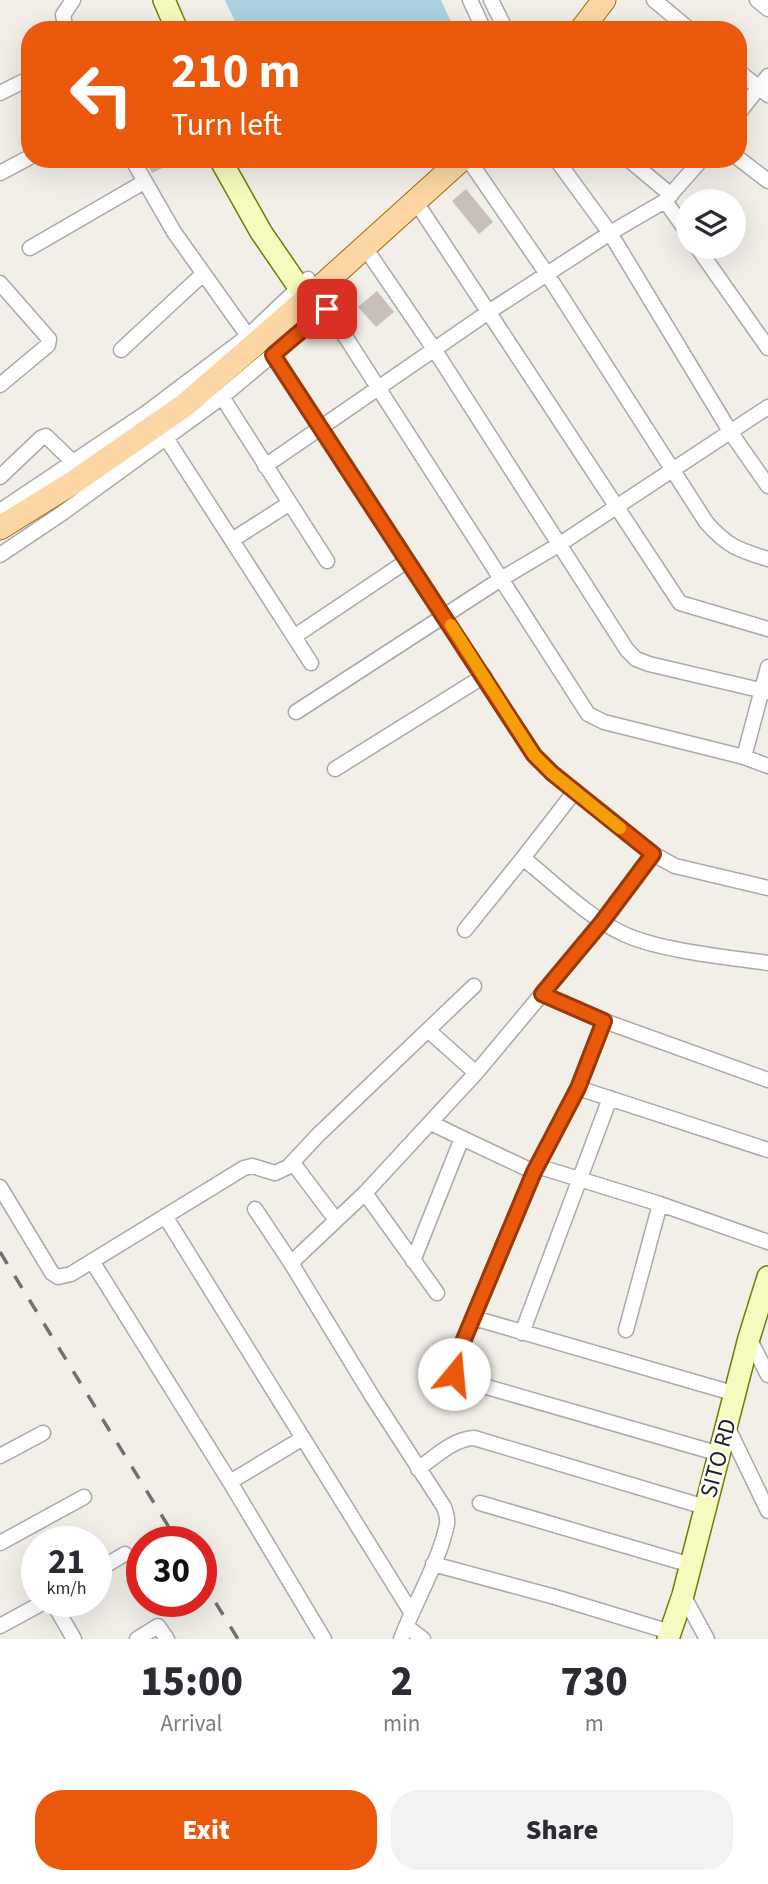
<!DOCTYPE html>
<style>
body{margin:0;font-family:"Source Sans 3",sans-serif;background:#f2f2f3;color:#2b2b33;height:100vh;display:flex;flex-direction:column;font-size:26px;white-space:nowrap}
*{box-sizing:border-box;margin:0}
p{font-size:23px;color:#7c7c81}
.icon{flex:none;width:38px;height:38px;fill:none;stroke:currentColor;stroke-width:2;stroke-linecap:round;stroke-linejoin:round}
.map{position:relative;height:1639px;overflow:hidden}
.details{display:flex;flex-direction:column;background:#fff;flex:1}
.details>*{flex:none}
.top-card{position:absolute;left:21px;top:21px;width:726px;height:147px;border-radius:28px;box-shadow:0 7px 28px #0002;background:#ea580c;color:#fff;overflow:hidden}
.tools{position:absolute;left:676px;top:189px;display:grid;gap:14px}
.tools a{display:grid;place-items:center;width:70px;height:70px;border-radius:50%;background:#fff;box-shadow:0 7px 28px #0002;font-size:35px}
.speed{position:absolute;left:21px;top:1526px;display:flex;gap:14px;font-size:35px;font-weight:700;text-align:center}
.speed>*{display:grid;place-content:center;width:91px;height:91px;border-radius:50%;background:#fff;box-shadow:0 7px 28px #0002;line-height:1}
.speed small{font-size:18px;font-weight:400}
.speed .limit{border:10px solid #d22;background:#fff;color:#111}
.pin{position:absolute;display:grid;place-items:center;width:60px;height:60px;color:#fff;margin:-30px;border-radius:14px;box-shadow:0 4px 10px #0006}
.me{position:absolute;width:77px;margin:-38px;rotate:17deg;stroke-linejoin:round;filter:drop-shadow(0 0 5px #0008)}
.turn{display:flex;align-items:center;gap:24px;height:147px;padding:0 35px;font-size:32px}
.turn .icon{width:91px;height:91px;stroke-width:2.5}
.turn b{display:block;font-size:49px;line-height:60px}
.eta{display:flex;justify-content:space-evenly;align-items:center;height:119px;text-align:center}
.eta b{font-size:42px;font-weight:800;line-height:49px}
.primary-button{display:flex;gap:14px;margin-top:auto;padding:14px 35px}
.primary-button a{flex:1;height:80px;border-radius:28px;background:#ea580c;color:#fff;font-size:28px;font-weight:800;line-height:80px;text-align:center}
.primary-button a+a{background:#f2f2f3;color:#2b2b33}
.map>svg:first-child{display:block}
</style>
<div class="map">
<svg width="768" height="1639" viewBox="0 0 768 1639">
<rect width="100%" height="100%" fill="#f2efe9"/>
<path fill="#aad3df" d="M225,0h216l10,22 -18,8h-194z"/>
<path fill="#c7bfb8" d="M145,159h37l-30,14z
M466,189l27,33 -14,12 -27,-33z
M377,291l17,21 -18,15 -18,-20z"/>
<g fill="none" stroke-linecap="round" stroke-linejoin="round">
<defs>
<path id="minor" d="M470,0l14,30
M491,0l15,30
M654,0l36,30
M757,0l11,9
M66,30l-3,-15 10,-15
M738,71l30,24
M0,93l30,-15
M738,114l30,-38
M738,158l30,23
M132,159l42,73 74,104
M468,159l79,115 159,248c21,24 32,28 62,37
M556,159l54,74 121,200 37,53
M628,159l43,36
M0,173l30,-16
M665,201l23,32
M416,202l264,401 88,26
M364,246l70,103 193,301 9,9 13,5 119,28
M697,247l71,101
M30,248l114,-66
M0,283l49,56 -1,6 -48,40
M316,291l272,423 16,8 140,35 24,9
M121,350l82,-76
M273,355l261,400 18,18 73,59 28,22 22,12 93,22
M222,397l105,164
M166,438l145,225
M265,466l225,-155 120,-78 55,-32 37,-42
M0,477l41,-39 5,-2 28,27
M0,511l146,-98 102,-77 60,-57
M232,540l58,-37
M0,555l61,-41 161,-117 105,-88
M295,636l112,-75
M296,712l205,-133 59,-35 208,-137
M744,757l24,-90
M335,769l149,-93
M575,791l-52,67c30,24 68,62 103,77 37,16 101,22 142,28
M465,930l58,-72
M542,994l62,27 164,59
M604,1021l-26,67 -44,84 -82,196 2,6 5,5 261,75
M429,1031l47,42
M578,1088l190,62
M462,1138l72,34
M293,1163l43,57
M537,1166l123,38 108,38
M0,1187l52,86 6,4 13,-3 173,-106 8,-2 23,7 13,-6 30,-32 156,-149
M365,1193l72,100
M255,1209l36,54
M165,1216l246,396
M92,1261l138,221 94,157
M413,1261l49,-123 -31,-15
M474,1318l262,76
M626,1330l34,-126
M522,1333l88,-235
M749,1338l19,37
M727,1426l41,85
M0,1456l43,-23
M418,1469c17,-12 35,-30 56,-31l231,69
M230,1482l73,-44
M480,1503l211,62
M0,1543l84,-46
M433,1564l122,33 115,35
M96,1571l29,-17
M683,1595l24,44
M52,1601l22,38
M0,1626l46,-25
M406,1626l17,13
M137,1639l21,-13 9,13
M401,1639c13,-35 39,-79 46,-115 1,-7 -1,-11 -3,-17l-72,-111 -81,-133 74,-70 111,-120 126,-151 51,-68"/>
<path id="secondary" d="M164,0l13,30
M220,159l41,73 46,67
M668,1639l15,-44 66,-257 19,-61"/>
<path id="primary" d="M581,30l23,-30
M0,528l74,-46 111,-77 131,-114 146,-132"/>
</defs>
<use href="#minor" stroke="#a9a9a9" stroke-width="17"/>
<use href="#secondary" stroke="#707d05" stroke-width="24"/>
<use href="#primary" stroke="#a06b00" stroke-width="25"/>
<use href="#minor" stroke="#fff" stroke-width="14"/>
<use href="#secondary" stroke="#f7fabf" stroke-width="21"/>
<use href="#primary" stroke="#fcd6a4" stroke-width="23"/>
<path stroke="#707070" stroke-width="3.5" stroke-dasharray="14 14" stroke-linecap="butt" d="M0,1252l178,290
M201,1579l37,60"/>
</g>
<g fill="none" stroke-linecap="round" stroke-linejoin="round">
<defs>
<path id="route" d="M327,309l-54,46 261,400 18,18 101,81 -51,68 -60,72 62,27 -26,67 -44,84 -82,196 2,6"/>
</defs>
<use href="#route" stroke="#983908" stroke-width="18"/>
<use href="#route" stroke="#ea580c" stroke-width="12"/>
<path stroke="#f59e0b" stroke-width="12" d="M451,625l83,130 18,18 68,55"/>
</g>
<g text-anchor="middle" stroke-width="5" stroke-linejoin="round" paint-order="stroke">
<g font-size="24" fill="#222" stroke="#fff">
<text transform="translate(718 1458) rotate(-75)" y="8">SITO RD</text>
</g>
</g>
</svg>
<div class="tools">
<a><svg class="icon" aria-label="layers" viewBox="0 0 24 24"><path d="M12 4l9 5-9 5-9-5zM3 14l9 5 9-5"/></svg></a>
</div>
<div class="speed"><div>21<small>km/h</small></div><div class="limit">30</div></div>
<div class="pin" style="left:327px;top:309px;background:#d93025"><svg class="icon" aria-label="arrive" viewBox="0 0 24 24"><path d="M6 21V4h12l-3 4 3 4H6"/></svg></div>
<svg class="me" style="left:454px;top:1374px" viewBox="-20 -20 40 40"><circle r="19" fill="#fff"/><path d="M0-13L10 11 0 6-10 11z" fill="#ea580c"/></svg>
<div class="top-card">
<div class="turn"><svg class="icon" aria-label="left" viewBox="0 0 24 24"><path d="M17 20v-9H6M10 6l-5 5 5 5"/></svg><div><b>210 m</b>Turn left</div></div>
</div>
</div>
<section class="details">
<div class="eta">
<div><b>15:00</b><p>Arrival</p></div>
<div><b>2</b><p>min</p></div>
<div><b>730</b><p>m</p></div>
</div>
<div class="primary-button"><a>Exit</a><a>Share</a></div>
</section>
